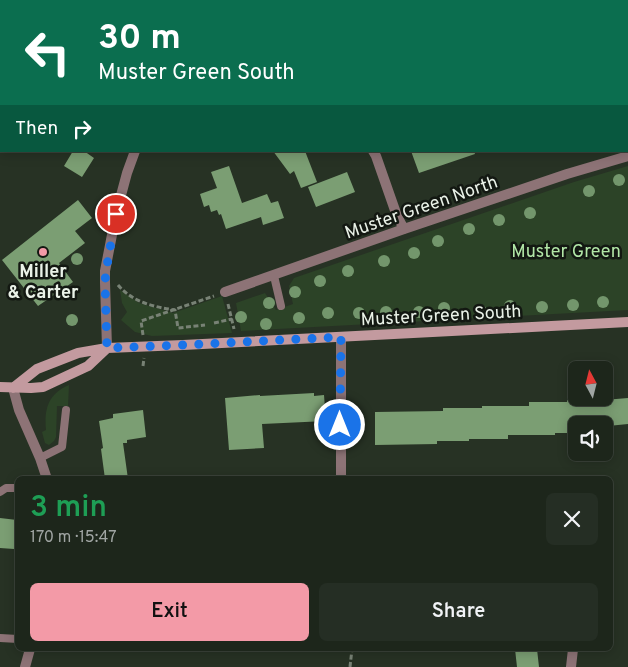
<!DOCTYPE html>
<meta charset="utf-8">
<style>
body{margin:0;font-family:Overpass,sans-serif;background:#252e24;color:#f1f3f6;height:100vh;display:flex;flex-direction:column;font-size:19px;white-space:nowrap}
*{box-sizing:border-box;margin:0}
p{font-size:16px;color:#a0a5a3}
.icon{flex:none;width:28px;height:28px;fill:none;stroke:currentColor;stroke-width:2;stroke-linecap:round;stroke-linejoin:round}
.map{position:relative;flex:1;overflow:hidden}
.side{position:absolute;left:15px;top:476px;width:598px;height:175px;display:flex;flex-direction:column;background:#1d261b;border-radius:8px;box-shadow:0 2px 12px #0003,0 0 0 1px #3b433a}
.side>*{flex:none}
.top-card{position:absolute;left:0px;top:0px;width:629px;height:152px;box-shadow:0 2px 12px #0003,0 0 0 1px #3b433a;background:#0b6e4f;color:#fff;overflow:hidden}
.needle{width:32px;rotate:353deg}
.fabs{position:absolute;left:568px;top:361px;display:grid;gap:10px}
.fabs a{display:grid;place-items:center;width:45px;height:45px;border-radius:8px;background:#1d261b;box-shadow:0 2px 12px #0003,0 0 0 1px #3b433a;font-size:25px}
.pin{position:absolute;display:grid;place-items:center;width:42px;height:42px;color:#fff;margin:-21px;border:2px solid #fff;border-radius:50%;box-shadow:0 1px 5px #0007}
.me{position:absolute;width:55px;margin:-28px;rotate:0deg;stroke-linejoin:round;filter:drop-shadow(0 0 4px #0008)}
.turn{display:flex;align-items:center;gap:18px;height:105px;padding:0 15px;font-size:22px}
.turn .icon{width:65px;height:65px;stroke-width:2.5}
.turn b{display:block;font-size:35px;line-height:42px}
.then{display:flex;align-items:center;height:48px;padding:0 15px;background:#0003;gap:10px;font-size:19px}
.round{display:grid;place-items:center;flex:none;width:52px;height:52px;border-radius:8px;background:#252e24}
.summary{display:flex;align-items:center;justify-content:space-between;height:85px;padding:0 15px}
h1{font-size:30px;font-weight:600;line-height:38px;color:#1e9e55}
.cta{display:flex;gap:10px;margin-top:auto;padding:10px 15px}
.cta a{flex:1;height:58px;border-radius:8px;background:#f39aa7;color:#111;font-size:20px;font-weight:600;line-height:58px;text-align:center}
.cta a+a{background:#252e24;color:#f1f3f6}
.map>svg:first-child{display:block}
</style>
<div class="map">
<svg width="628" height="667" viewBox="0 0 628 667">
<rect width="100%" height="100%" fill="#273224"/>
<path fill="#2c4327" d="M628,166v144l-387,21 -5,-28 29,-10 11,17 17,-6 -4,-18 5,-8 280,-96z
M120,290l19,13 34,10 49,-17 10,37 -80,3 -17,-4 -14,-12 6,-8 -5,-9z
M69,385l-1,21h-11l-1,31 -2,4 -5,4 -4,-2 -3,-11 4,-2c-2,-21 2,-36 23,-45z"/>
<path fill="#7b9e73" d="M73,151h11l10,7 -12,19 -18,-11z
M273,151h32l12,31 -16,6 -7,-17 -4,3z
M411,151h63l1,3 -56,19z
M229,166l13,37 25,-9 4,9 7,-2 6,17 -21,7 -2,-8 -35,12 -5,-15 -2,1 -2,-5 -6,2 -2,-7 -5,2 -4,-13 17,-6 -6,-16z
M347,172l8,20 -39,15 -8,-20z
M78,200l14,18 -17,13 10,12 -26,20 14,19 -35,24 -36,-46z
M314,393v3l10,-1 2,26 -64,3 2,24 -35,2 -4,-52 35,-3v1z
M628,398v26l-20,2 -32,-1v8h-21v2h-47v4h-39v2h-32v3l-62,1v-33l68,-1v-3h39v-2h47v-4h38v-2h25v1z
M143,410l3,27 -19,3v3h-4l5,36h-23l-4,-30 2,-1 -4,-27 14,-3v-4z
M0,518l17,2 -3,29 -14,-1z
M515,649h22l2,18h-22z"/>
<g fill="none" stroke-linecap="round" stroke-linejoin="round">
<path stroke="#788275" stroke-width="3" stroke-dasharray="5 2.5" stroke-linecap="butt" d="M118,285c14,17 36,22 57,25l3,18 27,-3
M228,304l6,25
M214,323l18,-4
M143,335l-2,-14 73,-25
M143,366l1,-8
M350,667l2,-18"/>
<path stroke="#8d7376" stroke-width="8" d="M274,276l7,30
M40,458l22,-11 4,-37
M0,492l6,-4h12
M0,638l18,1"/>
<path stroke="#8d7376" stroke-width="10" d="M373,151l3,5 21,60 7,13
M225,292l179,-63 163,-55 61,-18
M341,337v142
M13,388l6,22 21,48 7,21
M25,667l5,-18
M571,667l2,-18"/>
<path stroke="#8d7376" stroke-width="10" d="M194,1v-1
M107,348l-2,-66v-11l11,-57 11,-41 8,-22"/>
<path stroke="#c39a9f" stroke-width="10" d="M0,387l31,1 12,-1 45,-21 18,-17
M13,388l24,-19 41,-16 29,-5 76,-3 445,-23"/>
</g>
<g fill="#73966c">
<circle cx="619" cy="180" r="6"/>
<circle cx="589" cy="191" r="6"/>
<circle cx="530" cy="213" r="6"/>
<circle cx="499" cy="220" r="6"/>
<circle cx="469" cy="229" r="6"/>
<circle cx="438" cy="241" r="6"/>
<circle cx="414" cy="253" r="6"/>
<circle cx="77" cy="259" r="6"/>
<circle cx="384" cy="261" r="6"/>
<circle cx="348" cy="271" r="6"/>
<circle cx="320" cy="281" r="6"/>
<circle cx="295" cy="292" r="6"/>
<circle cx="603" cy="302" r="6"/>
<circle cx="269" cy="303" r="6"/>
<circle cx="573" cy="305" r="6"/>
<circle cx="510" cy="306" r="6"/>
<circle cx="542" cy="307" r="6"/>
<circle cx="444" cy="308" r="6"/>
<circle cx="481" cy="311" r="6"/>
<circle cx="386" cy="312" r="6"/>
<circle cx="419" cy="312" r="6"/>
<circle cx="328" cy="313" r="6"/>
<circle cx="359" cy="313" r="6"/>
<circle cx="241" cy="317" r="6"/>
<circle cx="299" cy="318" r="6"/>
<circle cx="72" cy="320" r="6"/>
<circle cx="266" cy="324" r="6"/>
</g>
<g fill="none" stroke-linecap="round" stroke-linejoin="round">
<path stroke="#1a73e8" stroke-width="9" stroke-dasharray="0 16.2" d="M116,214l-10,57 -1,11 2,66 76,-3 158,-8 -1,88"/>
</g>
<circle fill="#f39aa7" stroke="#131812" stroke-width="2" cx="43" cy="252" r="5"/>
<g text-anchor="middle" stroke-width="5" stroke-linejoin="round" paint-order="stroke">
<g font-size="18" fill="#eaf2e8" stroke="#131812">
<text transform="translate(421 207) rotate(-19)" y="6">Muster Green North</text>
<text transform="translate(441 315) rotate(-3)" y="6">Muster Green South</text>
</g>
<g font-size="18" fill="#b2e7a7" stroke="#131812">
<text x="566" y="257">Muster Green</text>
</g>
<g font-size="18" font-weight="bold" fill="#eaf2e8" stroke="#131812">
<text x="43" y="277">Miller<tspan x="43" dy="21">&amp; Carter</tspan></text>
</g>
</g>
</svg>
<div class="fabs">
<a><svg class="needle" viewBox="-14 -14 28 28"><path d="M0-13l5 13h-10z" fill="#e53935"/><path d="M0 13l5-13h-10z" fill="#a0a5a3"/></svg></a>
<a><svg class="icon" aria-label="sound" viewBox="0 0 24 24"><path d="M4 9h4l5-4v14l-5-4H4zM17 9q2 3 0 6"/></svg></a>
</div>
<div class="pin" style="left:116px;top:214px;background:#d93025"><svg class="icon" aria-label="arrive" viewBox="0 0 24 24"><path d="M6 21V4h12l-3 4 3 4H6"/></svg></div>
<svg class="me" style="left:340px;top:425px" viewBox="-20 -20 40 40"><circle r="17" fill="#1a73e8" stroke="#fff" stroke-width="3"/><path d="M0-11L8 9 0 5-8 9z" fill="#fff"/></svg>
<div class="top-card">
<div class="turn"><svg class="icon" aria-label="left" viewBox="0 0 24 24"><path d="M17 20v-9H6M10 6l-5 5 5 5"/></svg><div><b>30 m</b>Muster Green South</div></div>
<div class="then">Then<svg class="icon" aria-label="right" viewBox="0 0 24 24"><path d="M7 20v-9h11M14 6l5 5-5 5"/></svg></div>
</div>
<section class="side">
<div class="summary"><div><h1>3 min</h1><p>170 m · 15:47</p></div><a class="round"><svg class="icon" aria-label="close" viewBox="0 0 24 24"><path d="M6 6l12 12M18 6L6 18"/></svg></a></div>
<div class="cta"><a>Exit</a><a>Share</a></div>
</section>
</div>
